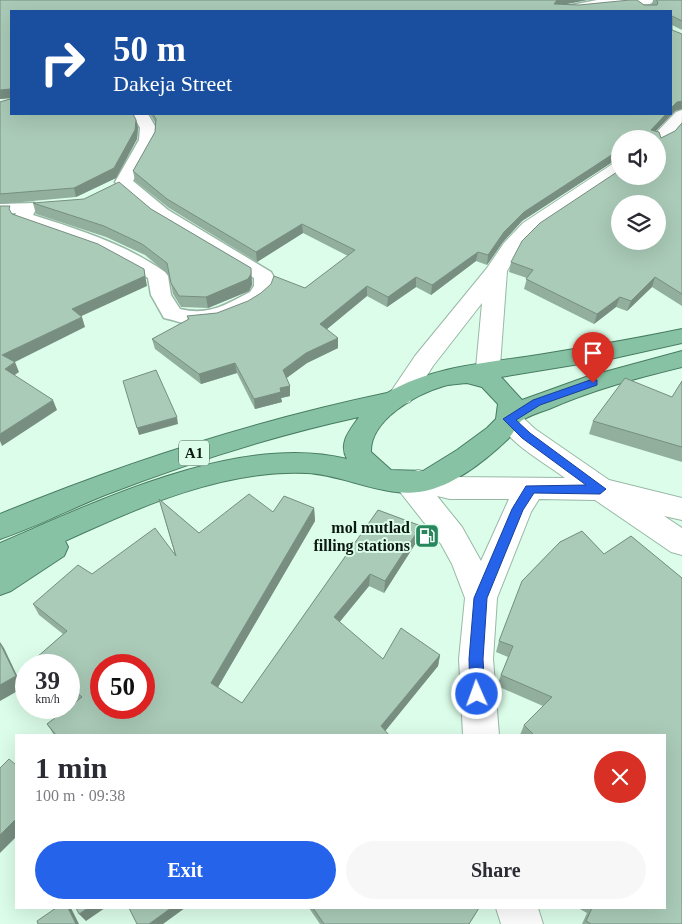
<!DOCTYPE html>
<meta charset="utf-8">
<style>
body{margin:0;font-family:Georgia,serif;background:#f7f7f7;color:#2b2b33;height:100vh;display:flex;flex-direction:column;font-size:19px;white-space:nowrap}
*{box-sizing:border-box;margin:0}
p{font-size:16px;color:#7c7c81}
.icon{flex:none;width:28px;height:28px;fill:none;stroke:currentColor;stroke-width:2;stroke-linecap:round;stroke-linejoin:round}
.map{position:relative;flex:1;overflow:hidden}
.sheet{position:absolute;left:15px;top:734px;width:651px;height:175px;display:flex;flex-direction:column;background:#fff;border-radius:0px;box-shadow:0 5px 20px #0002}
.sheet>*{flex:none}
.hud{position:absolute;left:10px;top:10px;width:662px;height:105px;border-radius:0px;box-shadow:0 5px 20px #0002;background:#1a4fa0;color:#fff;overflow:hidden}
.tools{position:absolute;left:611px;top:130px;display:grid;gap:10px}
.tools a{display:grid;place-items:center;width:55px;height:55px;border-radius:50%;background:#fff;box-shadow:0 5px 20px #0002;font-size:25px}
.speed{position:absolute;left:15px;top:654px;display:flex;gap:10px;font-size:25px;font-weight:700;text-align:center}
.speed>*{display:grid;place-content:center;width:65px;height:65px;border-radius:50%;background:#fff;box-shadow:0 5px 20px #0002;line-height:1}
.speed small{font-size:12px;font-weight:400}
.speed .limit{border:8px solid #d22;background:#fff;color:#111}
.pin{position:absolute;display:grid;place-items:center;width:42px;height:42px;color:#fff;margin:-51px -21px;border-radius:50% 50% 50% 0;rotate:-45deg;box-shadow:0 0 5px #0007}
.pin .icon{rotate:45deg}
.me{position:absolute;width:55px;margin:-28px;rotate:358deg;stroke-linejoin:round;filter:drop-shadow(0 0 4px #0008)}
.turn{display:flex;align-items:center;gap:18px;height:105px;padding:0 20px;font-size:22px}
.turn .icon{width:65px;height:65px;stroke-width:2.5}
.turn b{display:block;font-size:35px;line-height:42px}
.round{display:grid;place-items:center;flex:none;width:52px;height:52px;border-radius:26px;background:#f7f7f7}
.overview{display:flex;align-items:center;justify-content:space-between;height:85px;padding:0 20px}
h1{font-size:30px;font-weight:700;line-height:38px}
.primary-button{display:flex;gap:10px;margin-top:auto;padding:10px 20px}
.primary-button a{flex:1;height:58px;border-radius:30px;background:#2563eb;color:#fff;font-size:20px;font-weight:700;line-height:58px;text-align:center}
.primary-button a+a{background:#f7f7f7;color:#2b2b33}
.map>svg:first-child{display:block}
</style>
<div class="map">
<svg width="682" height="924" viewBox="0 0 682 924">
<rect width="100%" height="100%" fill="#dbfde9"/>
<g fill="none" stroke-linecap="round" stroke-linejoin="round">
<defs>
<path id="minor" d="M597,0h59l-6,4 -50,3 -23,4h-22l2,-3z
M133,114h15l8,14 -1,12 -22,41 35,29 103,62c20,28 -56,55 -77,53 -10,-1 -20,-5 -30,-7l-13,-23 -3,-17c-40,-28 -86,-41 -132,-56l-2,-4 2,-5 -16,1v-10l34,-1 3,4 -4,8c47,15 92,29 132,57l3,4 3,19 9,14c29,7 45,-4 70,-17l4,-6v-8l-100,-60 -39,-36 24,-42 1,-12z"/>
<path id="secondary" d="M682,110c0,5 0,13 -1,17 -3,8 -16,17 -23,18v-6h-8l26,-27z
M620,162v13l-83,56 -18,19 -12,21 -8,108 -3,6 -9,2 -9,-2 -3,-6 7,-76 -49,63 -23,36 -9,3 -9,-3 -4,-6 27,-40 72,-88 17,-25 19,-20 91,-60z
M509,410l9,3 17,16 74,51 73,18v22l-18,-4 18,12v27l-11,-3 -76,-52 -56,-1 -8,13 -34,86 -4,61 6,76h-36l-4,-76 6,-61 -13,-34 -11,-20 -48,-61 4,-7 21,-6 32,7 115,1c-23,-17 -54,-33 -69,-59l4,-6zM437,496l13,3h59l-28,62 -19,-34z
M496,908h42l5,16h-42z"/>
<path id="trunk" d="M682,329v14l-72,16 -109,18 21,23 64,-23 96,-26v16c-45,11 -90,23 -133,42 -9,3 -21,7 -28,12 -5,5 -8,13 -13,18 -21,20 -51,44 -79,51 -40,11 -82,-15 -122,-17 -84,-4 -167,34 -242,68l3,6 -4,9 -53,35 -11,4v-52c98,-42 240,-111 347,-84 -9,-16 3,-29 12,-42 -87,19 -171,46 -254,78 -35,14 -69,32 -105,44v-25c126,-52 254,-93 387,-121 46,-27 100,-30 151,-38 49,-8 96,-16 144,-26zM467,383l15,4 16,17 -2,15 -9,9 -30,22 -34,21 -32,-1 -20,-18c-1,-32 45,-58 73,-66 7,-2 15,-2 23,-3z"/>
</defs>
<use href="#minor" stroke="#98b8a6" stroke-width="3"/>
<use href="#secondary" stroke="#98b8a6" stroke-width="2"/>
<use href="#trunk" stroke="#487c61" stroke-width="2"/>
<use href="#minor" fill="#fff" fill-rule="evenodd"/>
<use href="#secondary" fill="#fff" fill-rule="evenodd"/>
<use href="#trunk" fill="#86c2a3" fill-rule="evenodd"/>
</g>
<path fill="#92af9e" d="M0,0h587l-22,4 14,1h73l1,-5h29v30l-10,-5 3,86 -19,20 5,7 14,-7 7,-8v183l-30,-19 -25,24 -11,-4 -22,17 -70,-35 3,-11 -18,-6 2,-10 147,-86 -38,-37v22h-6l-92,60 -19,21 -16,23 -11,-4 -45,34 -15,-8 -29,20 -20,-11 -40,33 11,19 -31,15 -21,15 4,8v10l-9,2 1,4 -27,7 -18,-36 -36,11 -46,-35 -3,-10 36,-19 -1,-4 30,-3 88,-25 43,-32 -45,-23 -46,29 -88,-54 -34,-27 -2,-10 22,-39 1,-8 -6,-10h521l-660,-103 125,109 2,8 -1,11 -21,39 -40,19 -76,7v-102l10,-3v-1l-10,1z
M33,203l118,6 100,59 1,17 -3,6 -41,17 -27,-1 -8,-13 -4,-19 -24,-20 -39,-18 -70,-23z
M682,381v81l-93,-28 4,-13 79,-24z
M159,499l40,34 74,-21 41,-4 1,13 -97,166 24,16 136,-193 43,16 -2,12 -35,55 -15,-7 -30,36 44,37 57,-4 -2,11 -53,65 4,4h-335l-7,-11 31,-24 -9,-8v-27h-29l-4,-7 27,-24 -24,-19 -6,-11 59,-30 83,-19z
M582,531l22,23 27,-18 51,42v346h-100l5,-11 -9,-5h87v-173h-145l4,-10 19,-19 -46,-20 4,-11 7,-18 -12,-5 3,-11 23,-60 38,-39z
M309,908h170l-10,16h-149z"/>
<path fill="#778e81" d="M557,0h30l-30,6 -3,-2z
M10,89l1,9 -11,1v-9z
M682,101v8l-7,2 -27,28 3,-9 15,-16h5v-6l6,-6z
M136,120l2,8 -1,11 -21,39 -40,19 -2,-9z
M616,152l-2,9 -92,60 -19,21 -16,23 1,-10 16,-23 20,-20z
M302,224l1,9 -46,29 -1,-10z
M478,252l-2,9 -45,34 1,-10z
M251,268l1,17 -3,6 -41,17 -2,-11z
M144,269l3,17 -72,33 -3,-10z
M416,277v10l-29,20 1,-10z
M655,277l-3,10 -25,24 4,-10z
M367,286v10l-46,38 -1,-10z
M620,297l-4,10 -22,17 3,-10z
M82,317l3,10 -78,39 -5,-11z
M338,338v10l-31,15 -23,17 -1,-10 23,-17z
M15,362l4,10 -10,7 -4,-10z
M235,363l2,10 -36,11 -2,-10z
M290,386v10l-9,2 1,4 -27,7 -1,-10 26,-11z
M53,400l4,10 -55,36 -2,-5v-7z
M177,417l1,7 -39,11 -2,-7z
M314,508l1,13 -101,173 -3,-11z
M421,526l-2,12 -35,55 1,-12z
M370,574l-1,12 -35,43v-12z
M0,642l4,6 19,40 -23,13z
M440,655l-2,11 -56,69 -1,-9z
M16,819v18l-16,16v-18z
M68,908h3l8,16h-3z
M88,908h17l-19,13 -7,-7z
M171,908h14l-22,16h-14z"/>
<path fill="#aacbb8" stroke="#778e81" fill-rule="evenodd" d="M0,0h557l-3,4 25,1 51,-5h7l7,5h13l1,-3 -2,-2h26v21l-10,-5v14l10,4v67l-5,1 -6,6v-97h-660v103h122l3,6 -1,10 -21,38 -40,20 -74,6v-92l10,-3v-10l-10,1z
M153,114h513l-15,16 8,2 2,6 14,-7 7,-8v171l-27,-17 -24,24 -11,-4 -23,17 -71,-35 7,-9 -22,-8 11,-21 18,-18 80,-53v6h38v-37h-38v13h-4l-92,60 -20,20 -16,23 -10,-3 -46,33 -16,-8 -28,20 -21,-11 -47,38 18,14 -32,15 -23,17 7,16 -10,2 1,4 -27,7 -19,-36 -36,11 -47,-35 37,-20 -2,-3 30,-3 31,-12 13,-8 10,-9 3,-8 31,12 50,-38 -53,-26 -46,28 -89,-53 -34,-28 22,-39 1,-13zM620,204h38v37h-38z
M119,182l32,27 100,59v6l-3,5 -42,18 -27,-1 -8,-13 -4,-20 -25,-19 -38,-18 -71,-23 51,-4z
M0,206h10l-1,3 3,5 86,30 46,25 1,7 -73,33 10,8 -80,38 13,7 -10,7 48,31 -53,34z
M156,370l21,47 -40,11 -14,-47z
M625,378l47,19 10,-16v66l-89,-26z
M249,494l24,18 11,-16 30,12 -103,175 31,20 136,-193 43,16 -36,55 -15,-7 -36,43 49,42 18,-31 39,27 -59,71 8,9h-333l-9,-11 35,-27 -13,-11v-21h-25l-8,-7 31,-27 -34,-27 45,-39 14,9 63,-46 21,28 -17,-57 40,34zM101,665h43v43h-43z
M582,531l22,23 27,-18 51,42v346h-91l-5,-3 6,-13h73v-173h-131l-10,-10 28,-28 -51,-22 12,-29 -14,-5 23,-60 38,-39z
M0,643l16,33 -16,9z
M9,759l7,6v54l-16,16v-67z
M56,908h12l8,16h-38l-1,-3z
M76,908h12l-9,6z
M129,908h42l-22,16h-12z
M313,908h166l-10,16h-145z"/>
<path fill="#2563eb" stroke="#184099" d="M593,379l4,1v5l-57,20 -24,15 14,13 76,56 -6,5 -66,-1 -11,17 -36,88 -4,61 2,35 -2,5 -6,2 -5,-2 -2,-5 -1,-35 5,-61 38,-89 14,-23 60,-1 -64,-47 -19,-19 30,-19z"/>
<defs>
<symbol id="fuel-square" viewBox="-11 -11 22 22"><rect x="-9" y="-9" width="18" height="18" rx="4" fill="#28865d" stroke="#dbfde9"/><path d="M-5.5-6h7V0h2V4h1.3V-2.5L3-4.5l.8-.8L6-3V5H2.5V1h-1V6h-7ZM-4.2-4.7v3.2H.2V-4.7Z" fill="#fff"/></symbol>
</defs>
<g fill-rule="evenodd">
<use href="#fuel-square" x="413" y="522" width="28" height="28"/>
</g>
<g text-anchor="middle" stroke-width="4" stroke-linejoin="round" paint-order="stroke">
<rect fill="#dbfde9" stroke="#4b5d52" stroke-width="1" x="179" y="440.5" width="30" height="25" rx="4"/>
<g font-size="15" font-weight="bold" fill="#0d1912">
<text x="194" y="458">A1</text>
</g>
<g font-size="16" font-weight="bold" fill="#0d1912" stroke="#dbfde9" text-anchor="end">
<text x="410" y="533">mol mutlad<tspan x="410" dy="18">filling stations</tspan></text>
</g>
</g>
</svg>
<div class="tools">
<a><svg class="icon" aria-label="sound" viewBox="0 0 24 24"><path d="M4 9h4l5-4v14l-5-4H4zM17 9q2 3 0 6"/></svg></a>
<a><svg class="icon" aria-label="layers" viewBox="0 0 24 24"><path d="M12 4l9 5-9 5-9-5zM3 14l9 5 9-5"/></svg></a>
</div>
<div class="speed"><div>39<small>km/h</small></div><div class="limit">50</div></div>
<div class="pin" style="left:593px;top:383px;background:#d93025"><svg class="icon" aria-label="arrive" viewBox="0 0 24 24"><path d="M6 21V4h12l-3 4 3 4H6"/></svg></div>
<svg class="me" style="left:477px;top:694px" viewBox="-20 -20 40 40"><circle r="17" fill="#2563eb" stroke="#fff" stroke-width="3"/><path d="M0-11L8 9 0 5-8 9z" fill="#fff"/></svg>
<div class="hud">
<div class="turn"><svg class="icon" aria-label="right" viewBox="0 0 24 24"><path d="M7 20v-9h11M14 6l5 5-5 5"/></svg><div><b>50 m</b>Dakeja Street</div></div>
</div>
<section class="sheet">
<div class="overview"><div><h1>1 min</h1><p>100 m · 09:38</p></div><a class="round" style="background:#d93025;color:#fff"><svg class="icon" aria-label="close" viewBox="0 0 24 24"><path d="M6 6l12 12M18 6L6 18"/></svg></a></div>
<div class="primary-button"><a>Exit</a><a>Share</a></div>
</section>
</div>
